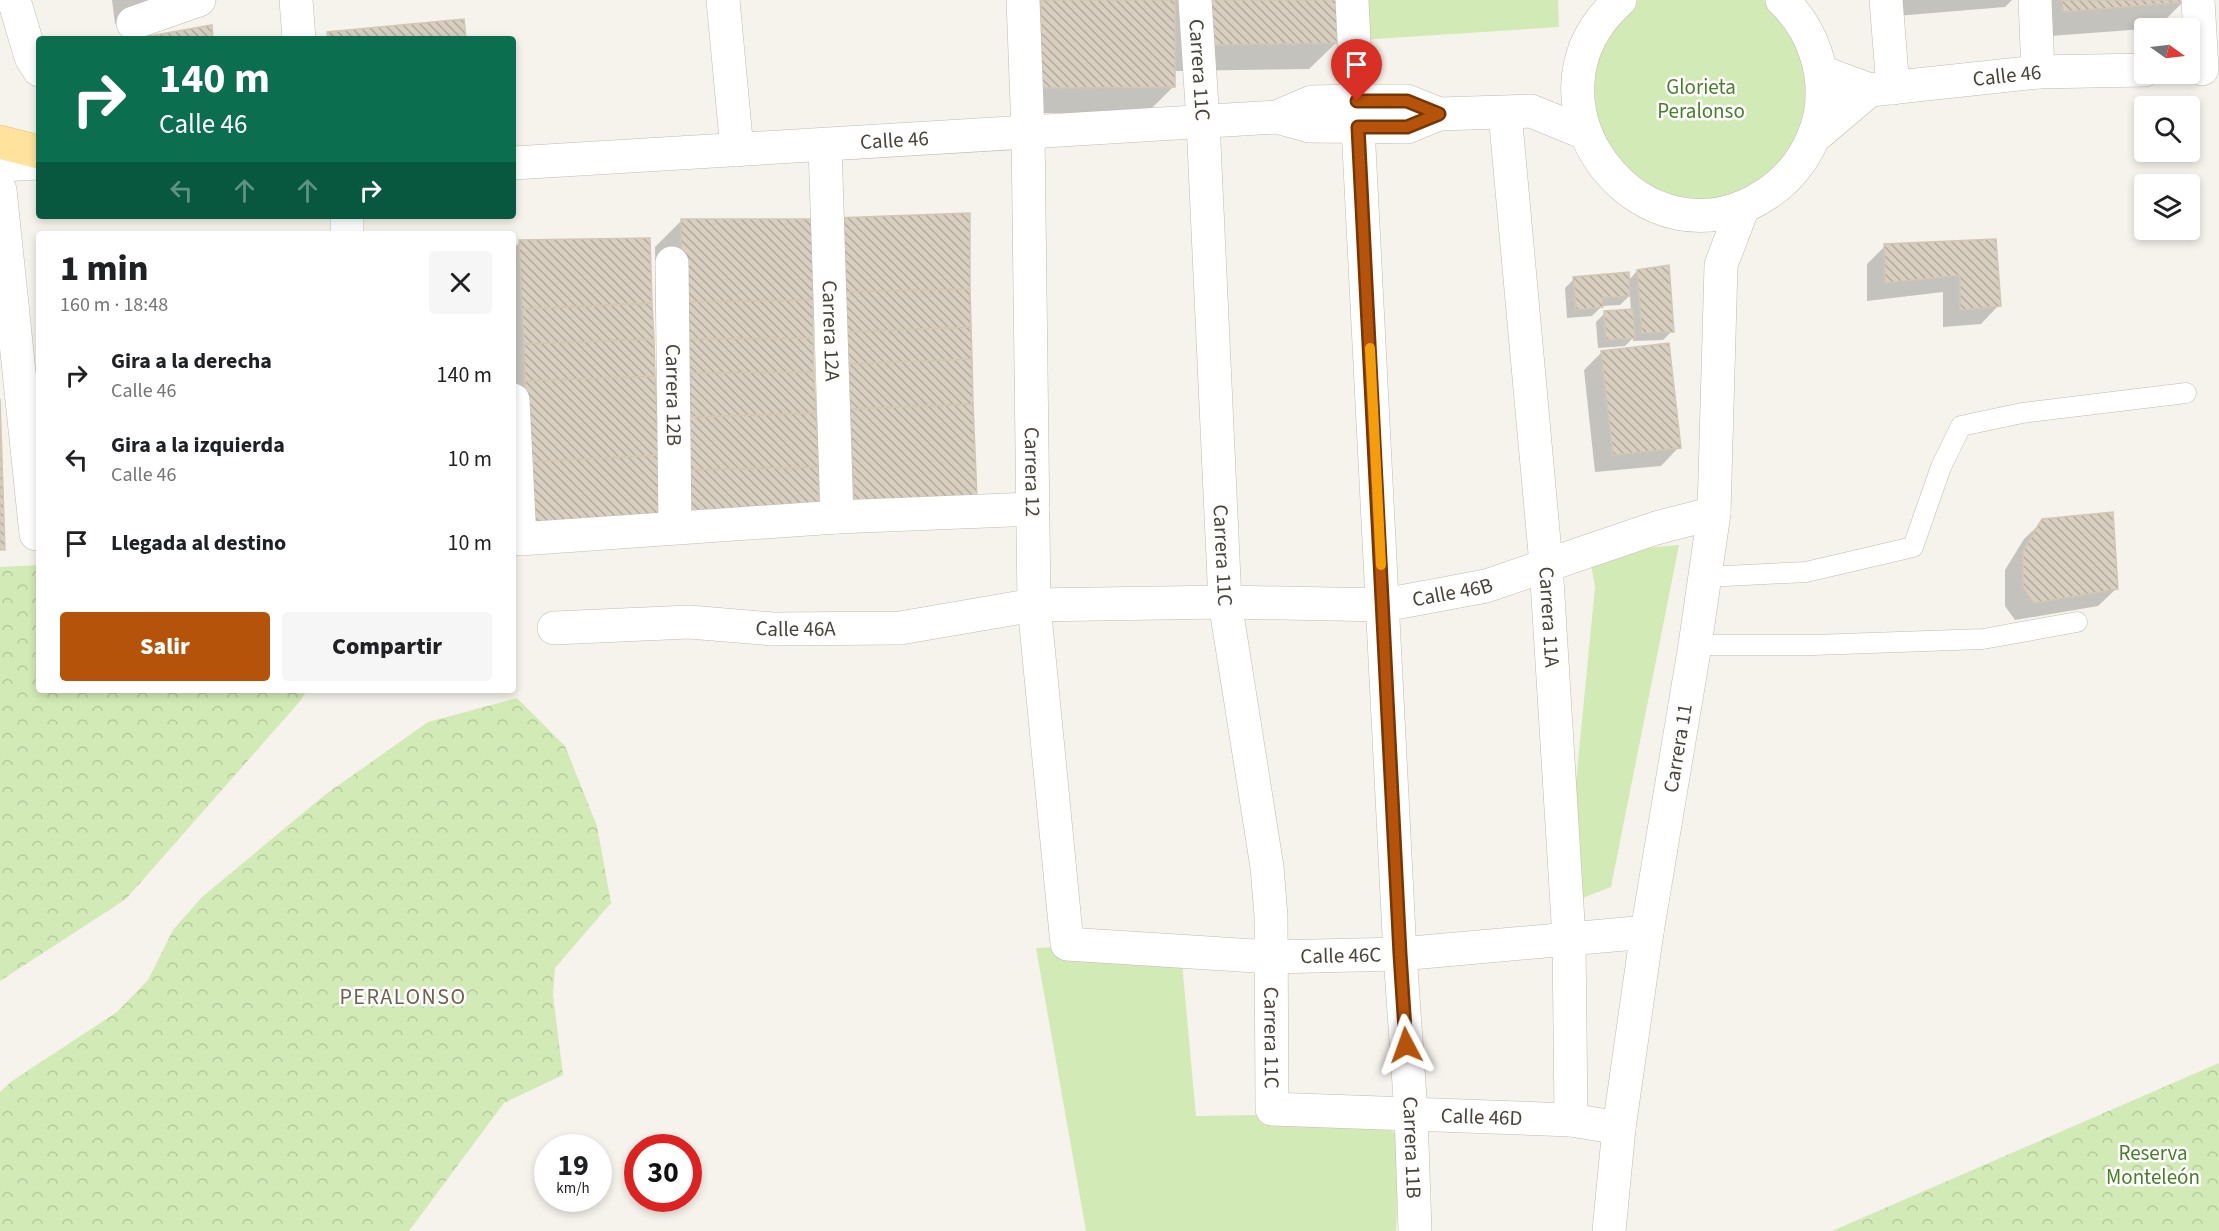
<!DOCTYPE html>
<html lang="es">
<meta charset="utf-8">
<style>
body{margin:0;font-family:"Source Sans 3",sans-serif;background:#f6f6f6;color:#202124;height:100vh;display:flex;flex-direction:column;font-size:22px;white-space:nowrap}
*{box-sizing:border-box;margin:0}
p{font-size:20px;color:#757577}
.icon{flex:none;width:33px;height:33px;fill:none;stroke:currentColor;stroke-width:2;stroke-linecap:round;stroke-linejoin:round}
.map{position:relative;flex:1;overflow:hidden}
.drawer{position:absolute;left:36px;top:231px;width:480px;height:462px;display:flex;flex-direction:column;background:#fff;border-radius:6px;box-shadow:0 3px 9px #0003}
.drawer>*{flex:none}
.guide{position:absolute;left:36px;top:36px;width:480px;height:183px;border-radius:6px;box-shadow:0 3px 9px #0003;background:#0b6e4f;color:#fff;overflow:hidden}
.needle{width:39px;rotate:104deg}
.controls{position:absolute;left:2134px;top:18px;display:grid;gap:12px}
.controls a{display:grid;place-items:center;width:66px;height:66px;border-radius:6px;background:#fff;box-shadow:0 3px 9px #0003;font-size:30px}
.speed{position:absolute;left:534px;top:1134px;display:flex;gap:12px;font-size:30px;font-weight:700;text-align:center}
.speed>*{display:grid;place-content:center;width:78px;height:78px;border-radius:50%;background:#fff;box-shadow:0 3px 9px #0003;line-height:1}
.speed small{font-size:15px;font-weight:400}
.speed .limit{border:9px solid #d22;background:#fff;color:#111}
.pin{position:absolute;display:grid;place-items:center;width:51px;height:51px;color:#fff;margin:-62px -26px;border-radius:50% 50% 50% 0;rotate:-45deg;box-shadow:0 0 6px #0007}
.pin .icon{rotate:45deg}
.me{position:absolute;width:66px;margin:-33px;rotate:356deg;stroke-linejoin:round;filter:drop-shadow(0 0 4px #0008)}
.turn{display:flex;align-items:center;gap:21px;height:126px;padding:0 24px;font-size:27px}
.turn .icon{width:78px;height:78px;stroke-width:2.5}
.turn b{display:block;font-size:42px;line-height:51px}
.lanes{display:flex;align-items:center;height:57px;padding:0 24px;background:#0003;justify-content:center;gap:30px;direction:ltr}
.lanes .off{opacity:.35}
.round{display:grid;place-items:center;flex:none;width:63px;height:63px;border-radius:6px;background:#f6f6f6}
.headline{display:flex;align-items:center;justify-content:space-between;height:102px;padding:0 24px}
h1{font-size:36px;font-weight:800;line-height:45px}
.cta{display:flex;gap:12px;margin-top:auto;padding:12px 24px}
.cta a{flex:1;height:69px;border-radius:6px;background:#b45309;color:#fff;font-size:24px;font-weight:800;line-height:69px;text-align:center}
.cta a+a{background:#f6f6f6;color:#202124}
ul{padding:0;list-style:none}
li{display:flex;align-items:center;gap:18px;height:84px;padding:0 24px}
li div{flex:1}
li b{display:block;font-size:22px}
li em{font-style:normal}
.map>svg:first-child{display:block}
</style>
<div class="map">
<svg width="2219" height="1231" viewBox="0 0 2219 1231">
<defs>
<pattern id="forest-crowns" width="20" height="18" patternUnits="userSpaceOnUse" patternTransform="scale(1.5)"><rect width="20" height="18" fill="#d2eab5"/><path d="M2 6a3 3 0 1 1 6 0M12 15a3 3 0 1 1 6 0" fill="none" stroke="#b6ca9c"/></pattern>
<pattern id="building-back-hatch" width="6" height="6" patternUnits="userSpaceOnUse" patternTransform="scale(1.5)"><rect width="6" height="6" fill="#d8cfc1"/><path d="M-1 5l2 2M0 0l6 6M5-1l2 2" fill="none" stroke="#b1aa9e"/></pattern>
</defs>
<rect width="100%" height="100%" fill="#f6f3ec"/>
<path fill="url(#forest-crowns)" d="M39,565v125h268l-6,10 -175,199 -126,82v-414z
M517,698l48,48 32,80 14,77 -56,65 -2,27 10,80 -59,28 -95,128h-409v-139l12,-11 105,-69 31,-32 25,-50 29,-33 124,-103 102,-72z
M2219,1063v168h-387z"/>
<path fill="#d2eab5" d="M1357,0h201l1,27 -199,13z
M1637,0h127l4,2 35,48 5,60 -9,29 -17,25 -24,20 -27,12 -29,4 -30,-3 -28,-12 -23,-18 -29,-53 4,-60 34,-49z
M1679,545l-68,342 -47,18 31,-318 -6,-34z
M1180,941l16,175 167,-3 37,23 -4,95h-310l-50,-283z"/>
<path fill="#0003" d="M112,0h106l-103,24z
M1015,0h320l1,43 -27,26 -135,2v15l-27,27h-132z
M1883,0h129l-7,7 -121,10z
M2034,0h159l-9,1 -27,27 -120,9z
M682,220h129l161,184 -144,125 -8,-212 -164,10 -1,-80z
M1995,241l4,64 -18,19 -38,3v-35l-76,9v-37l18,-18z
M520,242l134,134 -141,138v-265z
M1637,271l35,60 -9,9 -30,1v-3l-8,8 -27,2 -2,-26 9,-9 26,-2 -1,-16 -10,10 -18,1 -10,10 -25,2 -2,-30 9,-9 54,2z
M1602,352l77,95 -18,19 -66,6 -11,-102z
M2043,521l74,67 -19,18 -83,14 -10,-14v-36l19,-31z"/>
<path fill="url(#building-back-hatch)" stroke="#d3c7b4" stroke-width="1.5" d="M1041,0h134v87l-134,1z
M1199,0h138v43l-137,2z
M2062,0h123v2l-122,10z
M464,19l2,20h-138l-1,-7z
M212,25l1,14h-74v-1z
M970,213v76l-132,3 -3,-74z
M681,219h131l1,81 -131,2z
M650,238l2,65 -130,6 -3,-69z
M1996,239l5,67 -41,4v-35l-75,8 -1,-39z
M1669,265l5,67 -32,1 -5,-63z
M1629,272l1,24 -28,2 1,9 -27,3 -3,-33z
M970,289l1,38 -125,5 -8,-40z
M813,300v38l-125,1 -6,-37z
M652,303l2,36 -130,5 -2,-35z
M1633,309l2,29 -29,2 -2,-29z
M971,327l1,32 -124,5 -2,-32z
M813,338l1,34 -126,1v-34z
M654,339l1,37 -130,5 -1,-37z
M1669,343l12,105 -68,7 -12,-104z
M972,359l1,45 -123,5 -2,-45z
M814,372l2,41 -126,4 -2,-44z
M655,376l4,79 -130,7 -4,-81z
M0,399l5,151h-5z
M973,404l4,94 -123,5 -4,-94z
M816,413l3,54 -129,3v-53z
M659,455l4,63 -131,7 -3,-63z
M819,467v42l-128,3 -1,-42z
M2113,512l5,77 -84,14 -11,-16v-36l19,-32z"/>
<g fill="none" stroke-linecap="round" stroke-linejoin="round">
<defs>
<path id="service" d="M1705,577l101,-5 107,-25 28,-80 20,-41 61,-13 164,-20
M1695,645h119l169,-6 94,-17"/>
<g id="minor">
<path d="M296,0l3,39"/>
<path d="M723,0l14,150"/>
<path id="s1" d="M1023,0l5,132 6,473 33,339 204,13 129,-3 247,-22"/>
<path id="s2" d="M1195,0l8,121 22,481 42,265 4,49 1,193 299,11 48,8"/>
<path d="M1352,0l5,101"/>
<path d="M1886,0l7,88"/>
<path d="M2035,0l3,72"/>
<path d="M2198,0l4,69"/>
<path d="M133,23l66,-23"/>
<path id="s3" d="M1821,72l49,18 168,-18 107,-2"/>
<path id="s4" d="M1505,113l41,451 23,374 2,182"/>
<path id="s5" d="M1358,127l42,827 11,159 4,118"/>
<path d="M1813,138l57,-48"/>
<path id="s6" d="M825,145l12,372"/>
<path d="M0,190l36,344"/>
<path d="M347,216v18"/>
<path id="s7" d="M672,263l3,264"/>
<path d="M513,400l7,139 317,-22 196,-8"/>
<path id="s8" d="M554,628l135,-6 84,7 127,-1 134,-23 191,-3 159,3 102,-19 170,-58 58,-15"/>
</g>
<g id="tertiary">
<path d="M14,0l17,57 8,13"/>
<path d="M1620,0c-114,102 25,278 148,193 27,-18 45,-46 52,-77 8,-42 -7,-87 -38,-116"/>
<path d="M1277,117l35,-15 45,-1h50l32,13"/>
<path id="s9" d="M513,163l764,-46 33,9 97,1 32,-13 92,-3 54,22"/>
<path d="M0,165l39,-2"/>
<path id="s10" d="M1609,1231l10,-103 28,-196 48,-287 19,-132 7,-248 22,-58"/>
</g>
<path id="primary" d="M0,142l39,10"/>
</defs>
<use href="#service" stroke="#c2bbae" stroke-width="21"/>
<use href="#minor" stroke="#c2bbae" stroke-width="34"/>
<use href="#tertiary" stroke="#c2bbae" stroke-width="34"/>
<use href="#primary" stroke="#e6c16a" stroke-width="34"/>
<use href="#service" stroke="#fff" stroke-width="20"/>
<use href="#minor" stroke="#fff" stroke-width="33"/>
<use href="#tertiary" stroke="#fff" stroke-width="33"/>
<use href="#primary" stroke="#ffe39c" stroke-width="33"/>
</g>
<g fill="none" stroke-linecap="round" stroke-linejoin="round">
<defs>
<path id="route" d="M1357,101h50l32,13 -32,13h-49l42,827 6,91"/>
</defs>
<use href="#route" stroke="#753606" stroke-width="15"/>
<use href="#route" stroke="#b45309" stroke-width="10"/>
<path stroke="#f59e0b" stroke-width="10" d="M1370,348l11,217"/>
</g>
<g text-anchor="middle" stroke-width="5" stroke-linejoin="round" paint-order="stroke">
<g font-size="21" fill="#4b4439" stroke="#fff">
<text dy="7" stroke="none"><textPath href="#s2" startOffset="70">Carrera 11C</textPath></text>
<text dy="7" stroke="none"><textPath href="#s3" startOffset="190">Calle 46</textPath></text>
<text dy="7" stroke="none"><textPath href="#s9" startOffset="382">Calle 46</textPath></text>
<text dy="7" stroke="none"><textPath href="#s6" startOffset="186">Carrera 12A</textPath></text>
<text dy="7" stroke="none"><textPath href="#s7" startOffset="132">Carrera 12B</textPath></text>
<text dy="7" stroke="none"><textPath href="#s1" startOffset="472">Carrera 12</textPath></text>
<text dy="7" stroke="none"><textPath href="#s2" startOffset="556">Carrera 11C</textPath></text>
<text dy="7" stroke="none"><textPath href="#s8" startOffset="902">Calle 46B</textPath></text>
<text dy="7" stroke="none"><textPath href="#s4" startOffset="506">Carrera 11A</textPath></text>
<text dy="7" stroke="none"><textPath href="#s8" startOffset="242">Calle 46A</textPath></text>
<text dy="7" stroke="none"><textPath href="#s10" startOffset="488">Carrera 11</textPath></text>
<text dy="7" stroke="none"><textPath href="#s1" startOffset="1220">Calle 46C</textPath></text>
<text dy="7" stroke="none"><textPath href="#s2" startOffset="1042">Carrera 11C</textPath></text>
<text dy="7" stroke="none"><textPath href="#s2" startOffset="1323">Calle 46D</textPath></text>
<text dy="7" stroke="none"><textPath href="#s5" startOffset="1022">Carrera 11B</textPath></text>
</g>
<g font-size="21" fill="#4a7f2a" stroke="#fff">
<text x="1701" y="94">Glorieta<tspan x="1701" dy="24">Peralonso</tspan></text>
<text x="2153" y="1160">Reserva<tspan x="2153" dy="24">Monteleón</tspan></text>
</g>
<g font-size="22" letter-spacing="1.5" fill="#6e6250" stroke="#fff">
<text x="403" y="1004">PERALONSO</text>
</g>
</g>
</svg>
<div class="controls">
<a><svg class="needle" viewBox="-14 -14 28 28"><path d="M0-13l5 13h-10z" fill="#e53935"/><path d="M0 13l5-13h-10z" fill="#757577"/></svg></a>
<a><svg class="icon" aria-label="search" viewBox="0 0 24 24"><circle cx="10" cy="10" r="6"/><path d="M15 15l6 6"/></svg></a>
<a><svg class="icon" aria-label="layers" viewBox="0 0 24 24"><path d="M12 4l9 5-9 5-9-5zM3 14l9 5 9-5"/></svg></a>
</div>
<div class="speed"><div>19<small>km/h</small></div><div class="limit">30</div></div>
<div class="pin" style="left:1357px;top:101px;background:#d93025"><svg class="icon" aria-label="arrive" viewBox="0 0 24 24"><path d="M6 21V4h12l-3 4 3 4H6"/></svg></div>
<svg class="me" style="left:1406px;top:1045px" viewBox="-20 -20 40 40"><path d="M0-17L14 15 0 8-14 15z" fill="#b45309" stroke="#fff" stroke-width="4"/></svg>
<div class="guide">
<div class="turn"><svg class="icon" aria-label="right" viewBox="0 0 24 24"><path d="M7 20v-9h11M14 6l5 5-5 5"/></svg><div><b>140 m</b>Calle 46</div></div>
<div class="lanes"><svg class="icon off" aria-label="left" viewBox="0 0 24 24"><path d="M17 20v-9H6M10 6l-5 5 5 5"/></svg><svg class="icon off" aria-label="ahead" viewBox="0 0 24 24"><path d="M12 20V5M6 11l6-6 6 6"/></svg><svg class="icon off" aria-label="ahead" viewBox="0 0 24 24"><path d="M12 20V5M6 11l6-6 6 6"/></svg><svg class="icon" aria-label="right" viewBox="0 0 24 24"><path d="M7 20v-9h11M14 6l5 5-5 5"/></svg></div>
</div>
<section class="drawer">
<div class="headline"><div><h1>1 min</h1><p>160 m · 18:48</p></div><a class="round"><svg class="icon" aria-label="close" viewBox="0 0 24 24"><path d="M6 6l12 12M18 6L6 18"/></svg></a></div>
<ul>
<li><svg class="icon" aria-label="right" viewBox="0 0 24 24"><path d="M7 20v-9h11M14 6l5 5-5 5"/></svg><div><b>Gira a la derecha</b><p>Calle 46</p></div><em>140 m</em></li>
<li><svg class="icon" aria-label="left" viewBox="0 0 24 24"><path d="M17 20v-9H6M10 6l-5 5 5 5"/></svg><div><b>Gira a la izquierda</b><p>Calle 46</p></div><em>10 m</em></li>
<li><svg class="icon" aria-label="arrive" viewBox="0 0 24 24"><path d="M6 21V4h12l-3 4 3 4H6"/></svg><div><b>Llegada al destino</b></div><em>10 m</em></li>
</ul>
<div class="cta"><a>Salir</a><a>Compartir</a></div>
</section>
</div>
